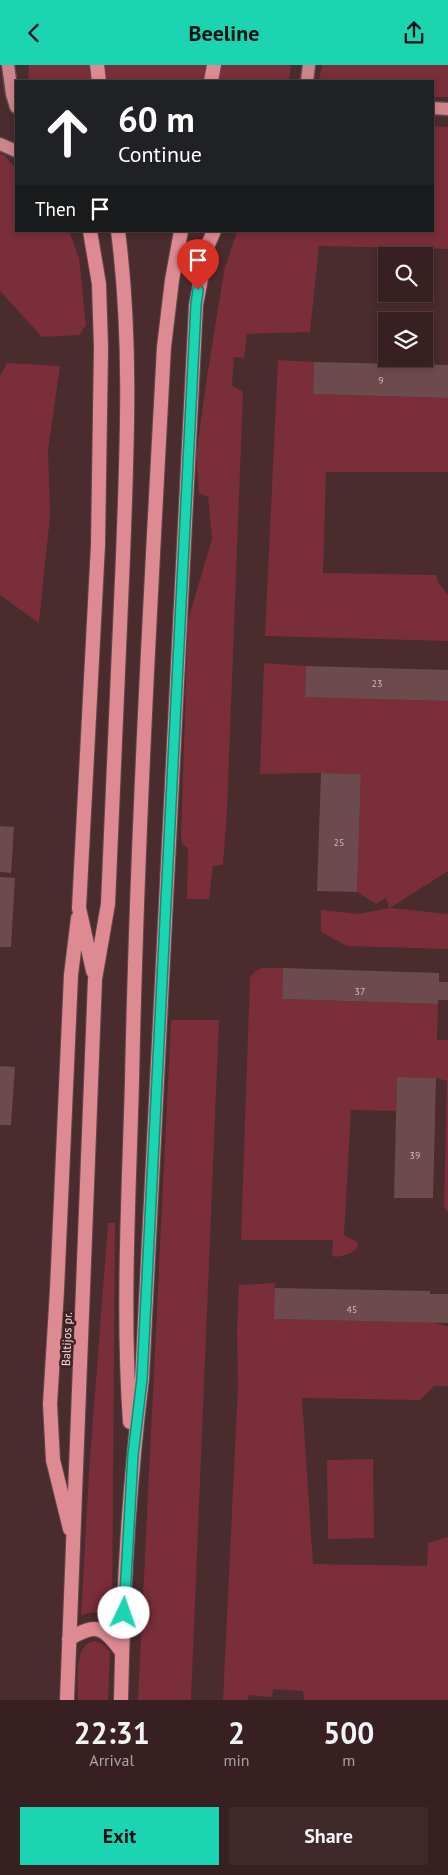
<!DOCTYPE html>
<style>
body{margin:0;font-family:"PT Sans",sans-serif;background:#3f282a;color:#f1f3f6;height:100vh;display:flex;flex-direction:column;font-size:19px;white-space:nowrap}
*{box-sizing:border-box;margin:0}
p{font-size:16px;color:#aba3a5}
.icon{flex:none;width:28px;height:28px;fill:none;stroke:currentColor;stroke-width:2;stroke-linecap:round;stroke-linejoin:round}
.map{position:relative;height:1635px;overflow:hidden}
.details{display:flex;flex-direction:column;background:#382022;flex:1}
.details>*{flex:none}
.hud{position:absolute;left:15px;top:15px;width:419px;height:152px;border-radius:0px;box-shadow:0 2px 8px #0003,0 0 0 1px #523e40;background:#202124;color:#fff;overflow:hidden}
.buttons{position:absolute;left:378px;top:182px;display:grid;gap:10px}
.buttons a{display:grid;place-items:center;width:55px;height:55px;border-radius:0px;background:#382022;box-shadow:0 2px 8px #0003,0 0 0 1px #523e40;font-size:25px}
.pin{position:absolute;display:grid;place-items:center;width:42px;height:42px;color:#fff;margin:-51px -21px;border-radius:50% 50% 50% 0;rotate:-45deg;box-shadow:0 0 5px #0007}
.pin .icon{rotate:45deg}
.me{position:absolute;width:55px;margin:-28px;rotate:3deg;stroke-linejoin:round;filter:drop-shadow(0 0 4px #0008)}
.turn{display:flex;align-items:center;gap:18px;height:105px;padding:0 20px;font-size:22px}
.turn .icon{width:65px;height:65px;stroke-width:2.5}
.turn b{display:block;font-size:35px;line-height:42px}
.then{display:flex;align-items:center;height:48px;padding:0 20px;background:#0003;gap:10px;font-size:19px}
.eta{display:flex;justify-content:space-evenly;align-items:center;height:85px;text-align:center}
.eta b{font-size:30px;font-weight:700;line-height:35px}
.button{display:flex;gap:10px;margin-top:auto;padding:10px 20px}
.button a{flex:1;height:58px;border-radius:0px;background:#1bd5b2;color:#111;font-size:20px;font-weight:700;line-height:58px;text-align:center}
.button a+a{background:#3f282a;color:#f1f3f6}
header{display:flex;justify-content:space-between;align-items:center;height:65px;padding:0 20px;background:#1bd5b2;color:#111;font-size:22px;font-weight:700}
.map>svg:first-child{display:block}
</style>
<header><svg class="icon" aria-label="back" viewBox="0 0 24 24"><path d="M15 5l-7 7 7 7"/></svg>Beeline<svg class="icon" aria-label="share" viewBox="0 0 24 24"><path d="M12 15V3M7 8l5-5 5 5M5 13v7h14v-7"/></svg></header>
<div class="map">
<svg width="448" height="1635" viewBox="0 0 448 1635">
<rect width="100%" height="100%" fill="#4a2b2e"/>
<path fill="#792e39" d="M29,0h262l-2,16h-261z
M322,0h126v32h-15l-1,-16h-113z
M433,61l15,1v122l-129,-3 -9,86 -63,2 -3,24 -10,-1 -2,28 11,7 -16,419 -4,54 -10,1 -4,33h-22l1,-51 -6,-4 -1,-7 7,-217 24,-81 -4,-42 -9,-4 -3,-37 11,-79 17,-106 13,-40h195z
M0,89l4,1 12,14v62h53l10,27 7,67 -7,10 -37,2 -42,-46z
M278,295l36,2 -1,32 135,4v74h-122l-3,101 113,2 2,7 10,13v46l-183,-5z
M7,298l53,3 -12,84 2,66 -11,107 -39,-28v-219z
M264,598l42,3 -1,30 143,5v170l-58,37 58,6v35l-101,-3 -26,-14v-22l38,4 30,-6 -3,-10 -10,6 -19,-12 4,-118 -40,-1 -61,1z
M262,903h21l-1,31 156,5 -1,36h11v173l-4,-7 3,-125 -11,-3 -39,-1 -1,34 -45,-1 -7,125 13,7 1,5c-6,7 -14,9 -23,10l-3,-2 1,-15h-92l9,-263 6,-6z
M171,955h48l-28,680h-53z
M108,1158h7l-3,393c-11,-3 -20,-6 -31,0l8,-144z
M275,1218v36l154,3 19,4v60h-14l-14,14 -118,-2 11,166 114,2 1,-23 19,-6 1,-4v167h-144l-1,-9 -30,-2 -1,8 -23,-2 -1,5h-25l15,-315 -1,-54 2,-46z
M373,1394l1,79 -46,1 -1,-79z
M95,1576l9,4 6,7 -2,48h-30c0,-17 -5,-57 17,-59z"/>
<path fill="#6d4a4d" d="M314,297l134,3v33l-135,-4z
M306,601l142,4v31l-143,-4z
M321,708l40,1 -4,118 -40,-1z
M0,761l14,1 -3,46 -11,-1z
M0,812l15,1 -4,69h-11z
M283,903l156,5v9h9v18h-10v4l-156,-5z
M0,1001l15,1 -4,58h-11z
M397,1012l39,1 -3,120h-39z
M275,1223l155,3v3h18v29l-174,-4z"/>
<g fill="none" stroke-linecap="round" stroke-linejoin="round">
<defs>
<path id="primary" d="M8,0l4,29 4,13
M307,16l2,-16
M432,43l16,1
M0,79l16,7"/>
<path id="trunk" d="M97,0l2,16
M211,16l3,-16
M90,166l9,53 2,64 -3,197 -19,363 14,63
M130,1357c-8,-113 -1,-228 2,-341 5,-245 19,-490 32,-734l8,-67 9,-49
M70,1464l-17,-69 -3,-56 7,-114 14,-315 7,-57
M69,1574c28,-17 35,-12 53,13
M67,1635l28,-721 13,-75c6,-116 11,-232 15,-348 4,-108 9,-217 -5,-325
M121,1635c2,-107 8,-215 21,-321l54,-1074 11,-58 7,-16"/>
</defs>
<use href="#primary" stroke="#62474b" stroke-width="15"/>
<use href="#trunk" stroke="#62474b" stroke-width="16"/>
<use href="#primary" stroke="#cd858c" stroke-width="12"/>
<use href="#trunk" stroke="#de8a93" stroke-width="14"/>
</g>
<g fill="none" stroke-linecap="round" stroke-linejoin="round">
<defs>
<path id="route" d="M124,1548l9,-158 9,-76 54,-1074 2,-15"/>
</defs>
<use href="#route" stroke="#128a74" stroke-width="12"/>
<use href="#route" stroke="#1bd5b2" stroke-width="9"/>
</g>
<g text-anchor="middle" stroke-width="5" stroke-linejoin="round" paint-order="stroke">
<g font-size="10" fill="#d2babb">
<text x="381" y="319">9</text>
<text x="377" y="622">23</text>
<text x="339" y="781">25</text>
<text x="360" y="930">37</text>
<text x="415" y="1094">39</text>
<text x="352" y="1248">45</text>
</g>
<g font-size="12" fill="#f4dfe0" stroke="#3f2124">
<text transform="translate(67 1274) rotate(-88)" y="4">Baltijos pr.</text>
</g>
</g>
</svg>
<div class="buttons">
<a><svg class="icon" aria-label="search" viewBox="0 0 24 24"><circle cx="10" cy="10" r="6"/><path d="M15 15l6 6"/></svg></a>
<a><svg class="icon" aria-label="layers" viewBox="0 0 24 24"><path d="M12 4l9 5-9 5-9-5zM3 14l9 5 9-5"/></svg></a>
</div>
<div class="pin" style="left:198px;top:225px;background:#d93025"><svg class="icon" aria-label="arrive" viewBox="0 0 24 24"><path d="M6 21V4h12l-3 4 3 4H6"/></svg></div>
<svg class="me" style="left:124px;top:1548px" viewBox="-20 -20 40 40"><circle r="19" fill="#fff"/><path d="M0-13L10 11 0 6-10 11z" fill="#1bd5b2"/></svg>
<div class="hud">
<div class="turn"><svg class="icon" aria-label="ahead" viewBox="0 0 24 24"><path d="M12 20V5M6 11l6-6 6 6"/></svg><div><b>60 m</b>Continue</div></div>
<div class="then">Then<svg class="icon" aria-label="arrive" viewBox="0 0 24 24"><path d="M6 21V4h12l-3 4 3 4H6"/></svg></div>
</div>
</div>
<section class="details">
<div class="eta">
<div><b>22:31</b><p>Arrival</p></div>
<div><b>2</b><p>min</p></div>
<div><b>500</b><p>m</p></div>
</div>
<div class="button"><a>Exit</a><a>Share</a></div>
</section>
